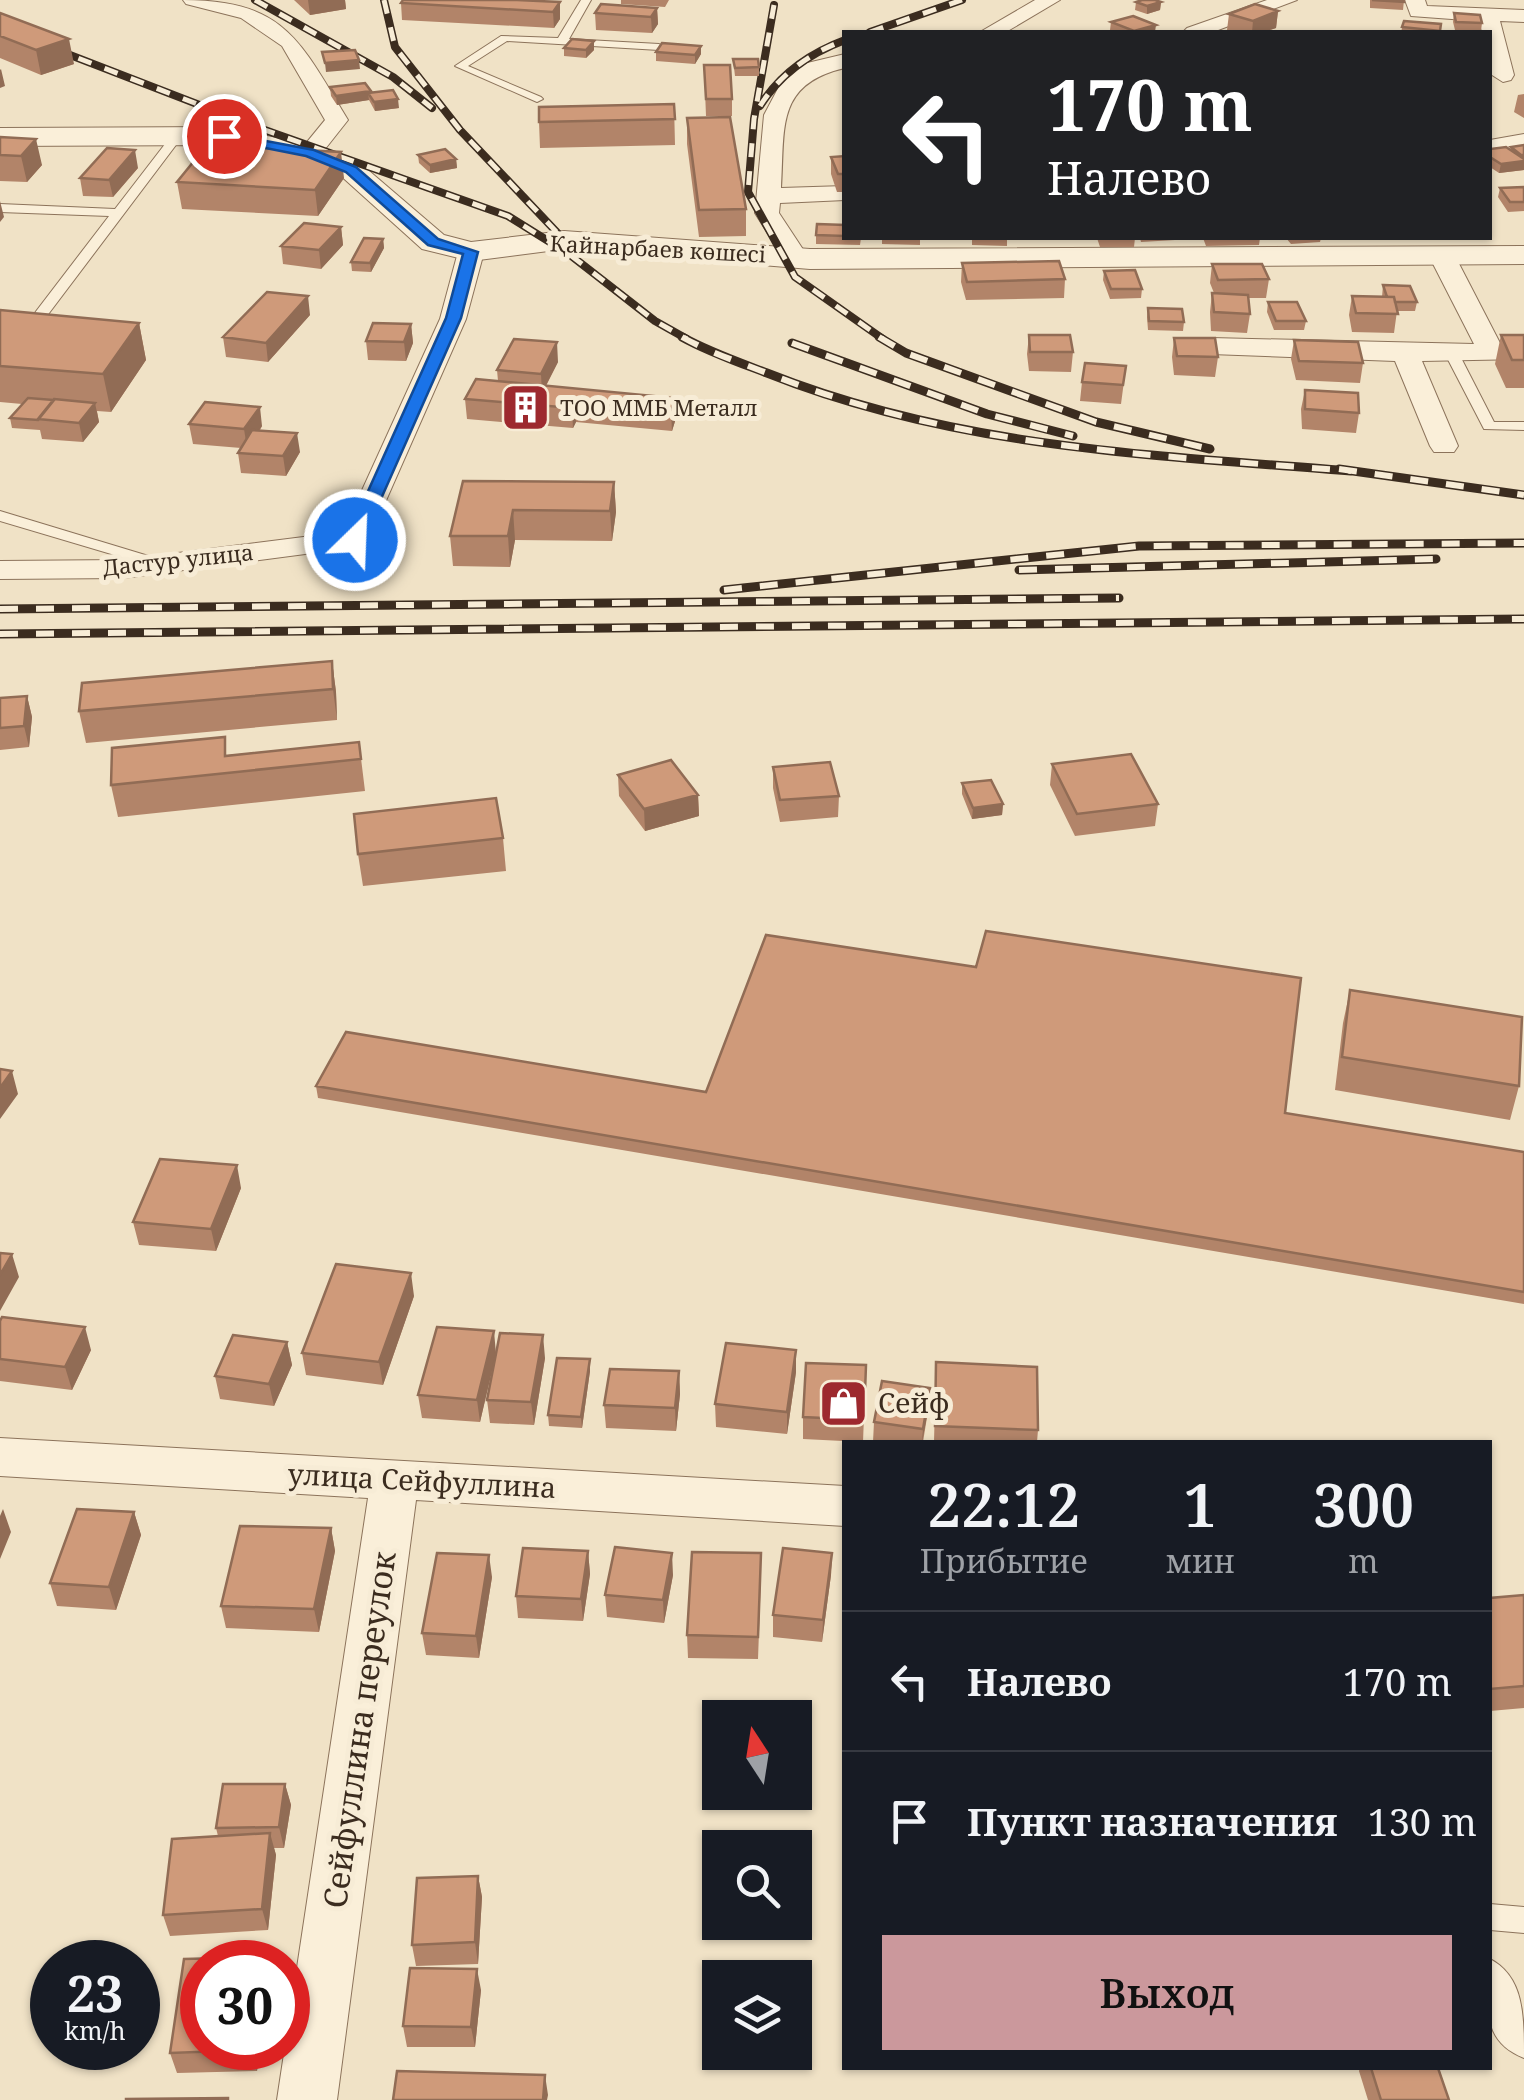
<!DOCTYPE html>
<html lang="ru">
<meta charset="utf-8">
<style>
body{margin:0;font-family:"Noto Serif",serif;background:#242831;color:#f1f3f6;height:100vh;display:flex;flex-direction:column;font-size:38px;white-space:nowrap}
*{box-sizing:border-box;margin:0}
p{font-size:32px;color:#9ea1a6}
.icon{flex:none;width:55px;height:55px;fill:none;stroke:currentColor;stroke-width:2;stroke-linecap:round;stroke-linejoin:round}
.map{position:relative;flex:1;overflow:hidden}
.details{position:absolute;left:842px;top:1440px;width:650px;height:630px;display:flex;flex-direction:column;background:#171b24;border-radius:0px;box-shadow:0 2px 8px #0004}
.details>*{flex:none}
.top-card{position:absolute;left:842px;top:30px;width:650px;height:210px;border-radius:0px;box-shadow:0 2px 8px #0004;background:#202124;color:#fff;overflow:hidden}
.needle{width:65px;rotate:348deg}
.controls{position:absolute;left:702px;top:1700px;display:grid;gap:20px}
.controls a{display:grid;place-items:center;width:110px;height:110px;border-radius:0px;background:#171b24;box-shadow:0 2px 8px #0004;font-size:50px}
.speed{position:absolute;left:30px;top:1940px;display:flex;gap:20px;font-size:50px;font-weight:700;text-align:center}
.speed>*{display:grid;place-content:center;width:130px;height:130px;border-radius:50%;background:#171b24;box-shadow:0 2px 8px #0004;line-height:1}
.speed small{font-size:25px;font-weight:400}
.speed .limit{border:15px solid #d22;background:#fff;color:#111}
.pin{position:absolute;display:grid;place-items:center;width:85px;height:85px;color:#fff;margin:-42px;border:5px solid #fff;border-radius:50%;box-shadow:0 2px 10px #0007}
.me{position:absolute;width:110px;margin:-55px;rotate:24deg;stroke-linejoin:round;filter:drop-shadow(0 0 8px #0008)}
.turn{display:flex;align-items:center;gap:35px;height:210px;padding:0 40px;font-size:45px}
.turn .icon{width:130px;height:130px;stroke-width:2.5}
.turn b{display:block;font-size:70px;line-height:85px}
.eta{display:flex;justify-content:space-evenly;align-items:center;height:170px;text-align:center}
.eta b{font-size:60px;font-weight:600;line-height:70px}
.action{display:flex;gap:20px;margin-top:auto;padding:20px 40px}
.action a{flex:1;height:115px;border-radius:0px;background:#cb989c;color:#111;font-size:40px;font-weight:600;line-height:115px;text-align:center}
ul{padding:0;list-style:none}
li{display:flex;align-items:center;gap:30px;height:140px;padding:0 40px;border-top:2px solid #363941}
li div{flex:1}
li b{display:block;font-size:38px}
li em{font-style:normal}
.map>svg:first-child{display:block}
</style>
<div class="map">
<svg width="1524" height="2100" viewBox="0 0 1524 2100">
<rect width="100%" height="100%" fill="#f0e2c6"/>
<g fill="none" stroke-linecap="round" stroke-linejoin="round">
<defs>
<path id="service" d="M581,0h10l-22,39 90,5 5,3 -5,3 -152,-9 -39,25 73,31 2,2 -6,3 -82,-36 46,-30 57,2z
M172,135l10,2 -151,200h-10v-6l88,-115 -109,-4v-8l115,5z
M1445,347l12,3 37,72h30v8l-40,-1 -41,-79z
M0,511l165,50 3,3 -8,5 -5,-2 -155,-46z
M1490,1904l34,3v26l-34,-3z"/>
<path id="minor" d="M183,0c102,0 117,41 165,120l-30,38 -8,2 -12,-7 27,-33 -43,-74 -41,-28 -55,-14z
M1035,0h25l-54,32h-26z
M1267,0h30l-84,32h-30l4,-4z
M1405,0h20l2,6 97,4v12l-24,-1 14,54 -3,5 -8,2 -11,-7 -2,-43h-8l-3,-11 -68,-5z
M845,54v14c-70,16 -60,60 -64,120l64,-2v14l-65,3 -1,10 29,44 -4,5h-18l-31,-49 9,-98 20,-38 19,-13z
M1524,134v14l-34,6v-14z
M471,244l13,8 -18,67 -100,227 -243,32 -123,1v-18l123,-1 220,-28 97,-213 18,-67z
M1442,248l13,8 45,87h24v16l-102,2 36,85 -4,6h-20l-4,-6 -35,-85 -184,-7 -13,-8 13,-8 263,6 -45,-88z
M0,1438l845,48v40l-429,-26 -79,600h-60l91,-602 -368,-22z
M1490,1959c34,18 34,56 34,99 -47,-19 -34,-56 -34,-99z"/>
<path id="tertiary" d="M224,127l96,20 41,17 83,71 27,7 93,-11 246,18 714,-3v18l-714,5 -246,-20 -93,12 -49,-12 -81,-73 -39,-16 -78,-15 -224,1v-18z"/>
</defs>
<use href="#service" stroke="#8c735b" stroke-width="2"/>
<use href="#minor" stroke="#8c735b" stroke-width="2"/>
<use href="#tertiary" stroke="#8c735b" stroke-width="2"/>
<use href="#service" fill="#faefd9" fill-rule="evenodd"/>
<use href="#minor" fill="#faefd9" fill-rule="evenodd"/>
<use href="#tertiary" fill="#faefd9" fill-rule="evenodd"/>
<defs>
<path id="rail-far1" d="M255,0l138,77 39,31
M384,0l11,47 65,83 107,113
M774,5l-20,114 -6,73 47,85 88,62
M0,28l262,101 246,87 61,38 86,67 32,18
M870,32l92,-32
M760,106c20,-32 50,-53 85,-66"/>
<path id="rail" d="M682,337c27,15 56,25 85,36 188,75 385,82 584,98
M879,337l27,16 190,69 114,27
M792,343l195,71 86,22
M1339,469l185,26
M1019,570l417,-11
M724,590l415,-44 385,-3
M0,609l1119,-11
M0,634l1524,-15"/>
</defs>
<use href="#rail-far1" stroke="#3b2c1f" stroke-width="8"/>
<use href="#rail" stroke="#3b2c1f" stroke-width="9"/>
<use href="#rail-far1" stroke="#f7ecd6" stroke-width="5" stroke-dasharray="14" stroke-linecap="butt"/>
<use href="#rail" stroke="#f7ecd6" stroke-width="6" stroke-dasharray="18" stroke-linecap="butt"/>
</g>
<path fill="#b28469" d="M294,0h51l1,9 -36,6z
M621,0h48l-4,7 -44,-3z
M1370,0h34l-1,10 -33,-2z
M560,2v17l-6,9 -152,-8 -1,-17z
M1136,2h25l-1,8 -13,4 -12,-4z
M657,8l1,16 -6,9 -56,-3 -1,-17z
M1278,11l-2,17 -12,4h-29l-8,-2 2,-16z
M0,13l74,51 -33,11 -41,-17z
M1454,13l28,10 -1,8 -26,-1 -2,-8z
M1404,21l37,3 -1,8h-39z
M1111,22l44,10h-39l-6,-2z
M594,41v9l-8,8 -22,-2v-8z
M701,46v8l-6,10 -39,-3v-9z
M733,59l26,8v9h-24z
M704,65l28,34v17h-26z
M330,87l41,6 28,15 -24,3 -6,-11 -32,5 -6,-9z
M1524,94v24l-10,-6 4,-17z
M674,104l1,41 -135,3 -1,-26z
M687,118l59,91v27l-47,1 -12,-93z
M0,137l42,28 -15,17 -27,-1z
M1524,145v25l-25,3 -9,-6v-18l20,1 1,-3z
M418,155l38,4 1,9 -27,5 -11,-10z
M845,156v36h-8l-6,-18v-17z
M138,168l-25,29 -30,-1 -3,-18z
M344,178l-26,38 -136,-7 -5,-27z
M1524,187v24l-16,1 -10,-15 2,-9z
M845,225v13h16l-1,7 -44,-1v-9z
M341,227l2,18 -22,24 -38,-5 -2,-18z
M882,238h38v7l-38,-1z
M972,238h35v8l-35,-1z
M1097,238h38l-1,9h-34z
M1140,238h35v2l-34,2z
M1203,238h57l-1,7 -53,1z
M1286,238h35l-1,4 -29,2z
M1349,238h38l-36,2z
M383,239l1,9 -13,24 -19,-1 -1,-9z
M962,263l103,16 -1,19 -98,2 -5,-18z
M1212,264l57,15 -3,19h-18l2,16 -3,19 -36,-2 -1,-19 2,-19h2l-4,-10z
M1104,271l38,18 -1,9 -31,1 -7,-19z
M1383,285l34,17 -2,9h-18l-3,22 -42,-1 -3,-17 3,-19 30,1z
M1268,302l38,19 -2,9h-30l-7,-18z
M1148,308l36,14 -1,9 -35,-1 -1,-13z
M0,310l139,13 7,37 -35,52 -14,-1 2,11 -16,20 -41,-3 -2,-9 -28,-2 -2,-10 12,-14 -22,-2z
M310,315l-42,47 -42,-5 -3,-20z
M411,324l2,19 -7,18 -38,-1 -2,-19z
M1029,335l44,17 -2,20 -42,-1 -2,-17z
M1501,335h23v53h-18l-11,-24z
M1174,338l44,19 -3,20 -41,-2 -2,-18z
M1294,340l69,23 -3,20 -64,-3 -5,-21z
M558,362l-12,24 129,12 1,20 -4,13 -96,-9 -3,6 -106,-9 -2,-20 33,-18 -1,-11z
M1126,366l-5,38 -41,-3 2,-19z
M1305,390l54,23 -3,20 -54,-4 -1,-20z
M189,424l73,2 -2,4 40,22 -14,24 -45,-3 -3,-20 3,-5 -48,-4z
M463,481l151,1 2,30 -4,29 -97,-1 -5,27 -57,-1 -3,-30z
M332,661l4,31 1,28 -251,23 -7,-32z
M27,696l5,21 -3,30 -29,3v-52z
M359,742l6,49 -247,26 -7,-32 117,-30z
M1052,764l106,40 -3,22 -80,10 -25,-51z
M773,767l66,29 -1,21 -58,5 -7,-34z
M618,775l80,20 1,21 -54,15 -26,-35z
M962,783l41,21 -1,11 -30,4 -10,-25z
M503,838l3,33 -143,15 -5,-32z
M1350,990l169,96 -9,34 -175,-30 8,-67z
M316,1086l390,6 579,21 239,39v152l-1206,-206z
M241,1188l-25,63 -77,-6 -6,-23z
M414,1296l-31,89 -77,-10 -4,-22z
M0,1321l91,29 -19,40 -72,-9z
M287,1342l5,23 -18,41 -54,-7 -5,-23z
M796,1350v22l-9,62 -71,-7 -1,-23z
M496,1353l49,5 -11,67 -44,-2 -3,-23 8,-43 -15,65 -58,-4 -4,-23z
M590,1359v12l-8,57 -33,-2 -1,-11z
M936,1362l102,68 -1,12h-103z
M866,1365l-3,77 -60,-3v-22z
M679,1371l1,23 -4,37 -70,-3 -2,-23z
M930,1388l-2,23 -5,31h-50l1,-20z
M134,1512l7,23 -25,75 -59,-4 -7,-23z
M331,1528l4,23 -16,81 -93,-4 -5,-22z
M588,1551l2,23 -7,47 -65,-3 -2,-22z
M832,1553l-1,22 -9,67 -49,-5v-22z
M673,1575l-9,48 -57,-6 -2,-22z
M761,1576l-3,83 -70,-1 -1,-23z
M492,1577l-13,81 -53,-3 -4,-22z
M1524,1595v113l-34,3v-113z
M285,1784l6,21 -7,43h-10l2,7 -8,75 -98,6 -7,-21 55,-79 -2,-8z
M478,1876l4,21 -4,67 -62,2 -4,-21z
M481,1990l-6,57h-68l-4,-21z
M202,2048h58l-3,23 -80,2 -7,-20z
M1261,2068h24l-23,2z
M1360,2068h78l11,32h-81l-9,-29z"/>
<path fill="#916c55" d="M308,0h37l1,9 -36,6z
M560,2v17l-6,9 -1,-16z
M1161,2l-1,8 -13,4v-8z
M657,8l1,16 -6,9 -1,-16z
M1278,11l-2,17 -12,4h-12l1,-11z
M1156,25l-1,7h-22l1,-1z
M69,39l5,25 -33,11 -5,-25z
M594,41v9l-8,8v-8z
M701,46v8l-6,10v-9z
M359,60l1,9 -34,3 -1,-9z
M1,69l4,17 -5,2v-18z
M371,91l-3,2 1,7 -32,5 -1,-9z
M398,99l1,9 -24,3 -1,-9z
M36,139l6,26 -15,17 -6,-26z
M135,150l3,18 -25,29 -4,-17z
M341,152l3,26 -26,38 -3,-26z
M1521,155h3v15l-25,3 2,-9 19,-2z
M456,159l1,9 -27,5v-8z
M0,201l4,16 -4,5z
M341,227l2,18 -22,24 -2,-19z
M383,239l1,9 -13,24 -1,-9z
M308,296l2,19 -42,47 -2,-19z
M139,323l7,37 -35,52 -8,-38z
M411,324l2,19 -7,18 -2,-19z
M557,342l1,20 -16,31 -1,-19z
M675,398l1,20 -4,13 -1,-20z
M575,402l1,20 -3,6 -1,-20z
M95,403l4,19 -16,20 -4,-19z
M260,407l2,19 -15,22 -3,-19z
M297,433l3,19 -14,24 -3,-20z
M614,482l2,30 -4,29 -2,-30z
M513,510l2,30 -5,27 -2,-31z
M332,661l4,31 1,28 -4,-31z
M27,696l5,21 -3,30 -5,-21z
M698,795l1,21 -54,15 -1,-22z
M1003,804l-1,11 -30,4 1,-11z
M12,1071l6,23 -18,25v-31z
M237,1165l4,23 -25,63 -5,-22z
M12,1254l7,23 -19,34v-36z
M411,1273l3,23 -31,89 -4,-23z
M85,1327l6,23 -19,40 -7,-23z
M494,1331l2,23 -16,68 -3,-22z
M543,1335l2,23 -11,67 -3,-23z
M287,1342l5,23 -18,41 -5,-22z
M796,1350v22l-9,62v-22z
M590,1359v12l-8,57 -1,-11z
M679,1371l1,23 -4,37 -1,-23z
M930,1388l-2,23 -6,31 1,-13z
M3,1509l8,23 -11,27v-43z
M134,1512l7,23 -25,75 -7,-23z
M331,1528l4,23 -16,81 -5,-23z
M588,1551l2,23 -7,47 -2,-22z
M672,1553l1,22 -9,48 -1,-23z
M832,1553l-1,22 -9,67 1,-22z
M489,1555l3,22 -13,81 -3,-22z
M285,1784l6,21 -7,43 -5,-21z
M270,1833l6,22 -8,75 -6,-21z
M478,1876l4,21 -4,67 -3,-22z
M477,1969l4,21 -6,57 -4,-20z
M251,2048h9l-3,23 -7,-21z
M545,2075l3,20 -1,5h-4z"/>
<path fill="#cf9a7a" stroke="#916c55" stroke-width="2.5" d="M403,0h114l43,2 -7,10 -152,-9z
M1142,0h13l6,2 -14,4 -11,-4z
M1372,0h32v2z
M601,4l56,4 -6,9 -56,-4z
M1255,4l23,7 -25,10 -24,-7z
M0,13l69,26 -33,11 -36,-14z
M1454,13l26,2 2,8 -26,-1z
M1133,16l23,9 -22,6 -23,-9z
M1404,21l37,3 -1,7 -38,-4z
M572,39l22,2 -8,9 -22,-2z
M662,43l39,3 -6,9 -39,-3z
M355,50l4,10 -34,3 -3,-11z
M733,59h25l1,8 -24,1z
M704,65h26l2,34h-26z
M365,83l6,8 -35,5 -6,-9z
M393,90l5,9 -24,3 -6,-9z
M674,104l1,15 -136,3v-15z
M730,117l16,92 -47,1 -12,-92z
M0,137l36,2 -15,17 -21,-1z
M207,145l134,7 -26,38 -138,-8z
M1524,145v10h-3l-10,-8z
M1506,147l18,12v2l-23,3 -11,-7v-8z
M107,148l28,2 -26,30 -29,-2z
M445,149l11,10 -26,6 -12,-10z
M845,156v18h-7l-7,-17z
M1524,187v15h-14l-10,-14z
M304,223l37,4 -22,23 -38,-4z
M817,224l28,1v11l-29,-1z
M364,238l19,1 -13,24 -19,-1z
M1059,261l6,18 -98,3 -5,-19z
M1212,264h50l7,15 -51,1z
M1135,270l7,19h-31l-7,-18z
M1383,285l27,1 7,16h-22l-1,-5h-7z
M267,292l41,4 -42,47 -43,-6z
M1212,293l36,2 2,19 -36,-2z
M1352,296l42,1 4,17 -42,-1z
M1268,302h29l9,19h-30z
M1148,308l34,1 2,13 -35,-1z
M0,310l139,13 -36,51 -103,-8z
M373,323l38,1 -7,18 -38,-1z
M1029,335h41l3,17h-43z
M1501,335h23v25h-12z
M1174,338h41l3,19 -41,-1z
M514,339l43,3 -16,32 -44,-4z
M1294,340l64,2 5,21 -64,-2z
M1085,363l41,3 -3,19 -41,-3z
M476,379l199,19 -4,13 -96,-9 -3,6 -107,-9z
M1305,390l53,3 1,20 -54,-4z
M28,398l26,2 -16,20 -28,-2z
M54,399l41,4 -16,20 -41,-4z
M205,402l55,5 -16,22 -55,-5z
M252,430l45,3 -14,23 -45,-3z
M463,481l151,1 -4,29 -97,-1 -5,26h-58z
M332,661l1,28 -254,22 3,-28z
M27,696l-3,30 -24,2v-30z
M225,737v19l134,-14 2,17 -250,26 1,-37z
M1131,754l27,50 -81,10 -25,-50z
M671,760l27,35 -54,14 -26,-34z
M830,762l9,34 -59,4 -7,-33z
M991,780l12,24 -30,4 -11,-25z
M496,798l7,40 -145,16 -4,-40z
M986,931l315,47 -16,135 239,39v140l-1208,-206 30,-54 360,60 60,-157 210,32z
M1350,990l172,27 -3,69 -177,-29z
M0,1069l12,2 -12,17z
M160,1159l77,6 -26,64 -78,-7z
M0,1253l12,1 -12,21z
M336,1264l75,9 -32,89 -77,-9z
M2,1317l83,10 -20,40 -65,-8v-38z
M437,1327l57,4 -17,69 -59,-5z
M500,1333l43,2 -12,67 -44,-2z
M233,1335l54,7 -18,42 -54,-8z
M726,1343l70,7 -9,62 -72,-8z
M557,1358l33,1 -9,58 -33,-2z
M936,1362l101,5 1,63 -103,-4z
M806,1363l60,2 -2,55 -61,-3z
M610,1369l69,2 -4,37 -71,-3z
M882,1381l48,7 -7,41 -49,-7z
M77,1509l57,3 -25,75 -59,-4z
M240,1526l91,2 -17,81 -93,-3z
M615,1547l57,6 -9,47 -58,-5z
M523,1548l65,3 -7,48 -65,-3z
M783,1548l49,5 -9,67 -50,-5z
M692,1552l69,1 -3,84 -71,-2z
M437,1553l52,2 -13,81 -54,-3z
M1524,1595v91l-34,3v-91z
M223,1784h62l-6,43 -63,1z
M270,1833l-8,76 -99,6 9,-76z
M478,1876l-3,66 -63,3 5,-67z
M263,1957l-1,5h-60v86h49l-1,2 -80,3 14,-94z
M410,1968l67,1 -6,58 -68,-1z
M1371,2068h67l11,32h-68z
M397,2071l148,4 -2,25h-150z
M228,2098v2h-102v-1z"/>
<path fill="#1a73e8" stroke="#114b97" stroke-width="2.5" d="M224,133l90,17 42,17 82,72 40,13 -17,66 -100,226 -15,-4 100,-222 17,-64 -35,-9 -82,-73 -40,-16 -87,-17 -2,-3z"/>
<defs>
<symbol id="building-square" viewBox="-11 -11 22 22"><rect x="-9" y="-9" width="18" height="18" rx="4" fill="#9d292e" stroke="#f7ecd6"/><path d="M-4-6H4V6H1V3H-1V6H-4ZM-2.5-4.3h1.7v1.8h-1.7ZM.8-4.3h1.7v1.8H.8ZM-2.5-1h1.7V.8h-1.7ZM.8-1h1.7V.8H.8Z" fill="#fff"/></symbol>
<symbol id="shop-square" viewBox="-11 -11 22 22"><rect x="-9" y="-9" width="18" height="18" rx="4" fill="#9d292e" stroke="#f7ecd6"/><path d="M-5-2.5h2.3a2.7 3.5 0 0 1 5.4 0H5L5.5 6h-11ZM-1.5-2.5h3a1.5 2.3 0 0 0-3 0Z" fill="#fff"/></symbol>
</defs>
<g fill-rule="evenodd">
<use href="#building-square" x="498" y="380" width="55" height="55"/>
<use href="#shop-square" x="816" y="1376" width="55" height="55"/>
</g>
<g text-anchor="middle" stroke-width="10" stroke-linejoin="round" paint-order="stroke">
<g font-size="22" fill="#3b2c1f" stroke="#f7ecd6">
<text transform="translate(658 249) rotate(3)" y="8">Қайнарбаев көшесі</text>
<text transform="translate(178 560) rotate(-6)" y="8">Дастур улица</text>
</g>
<g font-size="22" fill="#3b2c1f" stroke="#f7ecd6" text-anchor="start">
<text x="560" y="416">ТОО ММБ Металл</text>
</g>
<g font-size="28" fill="#3b2c1f" stroke="#f7ecd6" text-anchor="start">
<text x="878" y="1413">Сейф</text>
</g>
<g font-size="28" fill="#3b2c1f" stroke="#f7ecd6">
<text transform="translate(422 1481) rotate(3)" y="10">улица Сейфуллина</text>
</g>
<g font-size="32" fill="#3b2c1f" stroke="#f7ecd6">
<text transform="translate(360 1730) rotate(-82)" y="11">Сейфуллина переулок</text>
</g>
</g>
</svg>
<div class="controls">
<a><svg class="needle" viewBox="-14 -14 28 28"><path d="M0-13l5 13h-10z" fill="#e53935"/><path d="M0 13l5-13h-10z" fill="#9ea1a6"/></svg></a>
<a><svg class="icon" aria-label="search" viewBox="0 0 24 24"><circle cx="10" cy="10" r="6"/><path d="M15 15l6 6"/></svg></a>
<a><svg class="icon" aria-label="layers" viewBox="0 0 24 24"><path d="M12 4l9 5-9 5-9-5zM3 14l9 5 9-5"/></svg></a>
</div>
<div class="speed"><div>23<small>km/h</small></div><div class="limit">30</div></div>
<div class="pin" style="left:224px;top:136px;background:#d93025"><svg class="icon" aria-label="arrive" viewBox="0 0 24 24"><path d="M6 21V4h12l-3 4 3 4H6"/></svg></div>
<svg class="me" style="left:355px;top:540px" viewBox="-20 -20 40 40"><circle r="17" fill="#1a73e8" stroke="#fff" stroke-width="3"/><path d="M0-11L8 9 0 5-8 9z" fill="#fff"/></svg>
<div class="top-card">
<div class="turn"><svg class="icon" aria-label="left" viewBox="0 0 24 24"><path d="M17 20v-9H6M10 6l-5 5 5 5"/></svg><div><b>170 m</b>Налево</div></div>
</div>
<section class="details">
<div class="eta">
<div><b>22:12</b><p>Прибытие</p></div>
<div><b>1</b><p>мин</p></div>
<div><b>300</b><p>m</p></div>
</div>
<ul>
<li><svg class="icon" aria-label="left" viewBox="0 0 24 24"><path d="M17 20v-9H6M10 6l-5 5 5 5"/></svg><div><b>Налево</b></div><em>170 m</em></li>
<li><svg class="icon" aria-label="arrive" viewBox="0 0 24 24"><path d="M6 21V4h12l-3 4 3 4H6"/></svg><div><b>Пункт назначения</b></div><em>130 m</em></li>
</ul>
<div class="action"><a>Выход</a></div>
</section>
</div>
